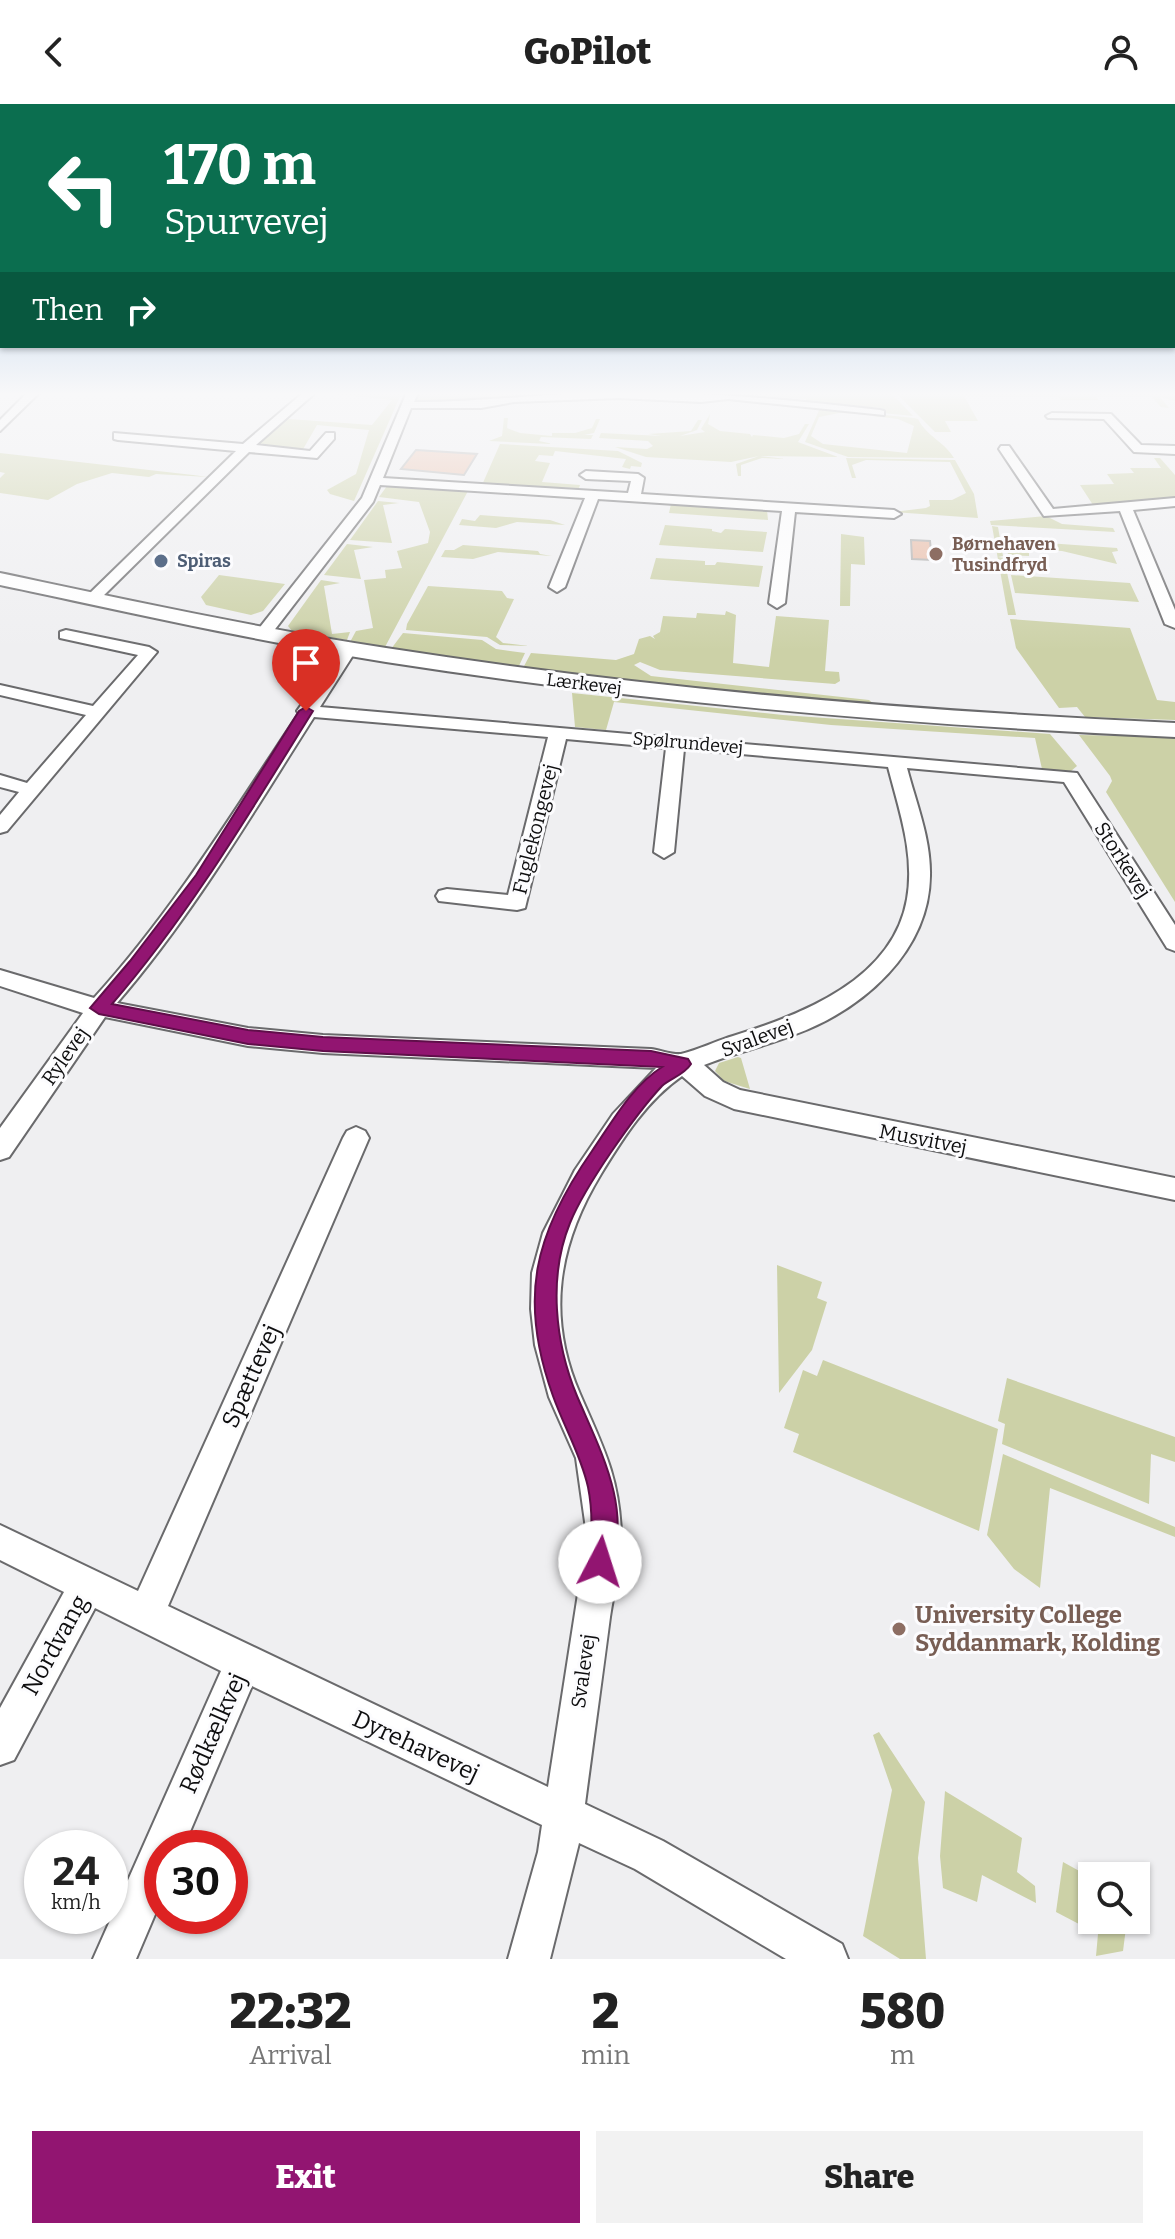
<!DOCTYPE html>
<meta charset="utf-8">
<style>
body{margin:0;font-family:Bitter,serif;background:#f2f2f2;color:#222;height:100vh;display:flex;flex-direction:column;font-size:30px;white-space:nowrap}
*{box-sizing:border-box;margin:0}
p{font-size:26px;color:#767676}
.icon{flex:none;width:44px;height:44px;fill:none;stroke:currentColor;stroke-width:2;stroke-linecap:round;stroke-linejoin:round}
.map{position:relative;height:1855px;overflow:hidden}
.sheet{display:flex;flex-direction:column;background:#fff;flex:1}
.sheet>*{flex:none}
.banner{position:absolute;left:0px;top:0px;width:1176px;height:244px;box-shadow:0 2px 6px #0004;background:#0b6e4f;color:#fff;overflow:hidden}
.controls{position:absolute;left:1078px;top:1758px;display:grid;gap:16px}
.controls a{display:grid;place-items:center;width:72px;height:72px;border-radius:0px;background:#fff;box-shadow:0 2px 6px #0004;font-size:40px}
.speed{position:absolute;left:24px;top:1726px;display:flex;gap:16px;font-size:40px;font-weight:700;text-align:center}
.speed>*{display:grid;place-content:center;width:104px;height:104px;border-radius:50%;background:#fff;box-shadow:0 2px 6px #0004;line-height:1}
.speed small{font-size:20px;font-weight:400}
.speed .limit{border:12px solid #d22;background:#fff;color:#111}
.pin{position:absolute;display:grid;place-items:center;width:68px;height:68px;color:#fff;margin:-82px -34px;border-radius:50% 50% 50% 0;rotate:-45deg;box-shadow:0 0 8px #0007}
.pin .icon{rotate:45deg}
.me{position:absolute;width:88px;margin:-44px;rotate:5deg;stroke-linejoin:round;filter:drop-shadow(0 0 6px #0008)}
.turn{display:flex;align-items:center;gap:28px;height:168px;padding:0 32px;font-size:36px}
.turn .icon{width:104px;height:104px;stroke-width:2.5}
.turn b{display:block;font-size:56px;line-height:68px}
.then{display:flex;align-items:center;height:76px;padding:0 32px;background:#0003;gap:16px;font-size:30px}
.eta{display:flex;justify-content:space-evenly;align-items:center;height:136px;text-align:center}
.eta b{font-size:48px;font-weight:800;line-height:56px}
.cta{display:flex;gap:16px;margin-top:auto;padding:16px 32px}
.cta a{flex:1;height:92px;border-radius:0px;background:#921571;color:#fff;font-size:32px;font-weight:800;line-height:92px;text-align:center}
.cta a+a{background:#f2f2f2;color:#222}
header{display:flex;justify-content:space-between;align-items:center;height:104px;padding:0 32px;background:#fff;font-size:36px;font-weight:800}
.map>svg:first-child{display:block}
</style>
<header><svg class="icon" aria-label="back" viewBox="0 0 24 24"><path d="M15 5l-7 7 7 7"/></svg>GoPilot<svg class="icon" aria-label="person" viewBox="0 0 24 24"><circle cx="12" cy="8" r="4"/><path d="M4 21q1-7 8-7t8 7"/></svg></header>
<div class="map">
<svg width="1175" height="1855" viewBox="0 0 1175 1855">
<rect width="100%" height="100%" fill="#efeff1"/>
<path fill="#ccd1a7" d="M319,288h83l-48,109 -24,-7 -3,-4 29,-16 13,-44 -52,-5 -15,26 -47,-5 24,-24 10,-3 83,6 20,-25z
M421,288h263l-162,1 -2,4 -34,5h-72z
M693,288h197l23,24 -30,-3 -1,-5 -45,-4 -2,3 -29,-5v-3l-67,-5 -48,1z
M895,288h280v9l-15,-4 9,11 -8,-1 -9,-10h-55l1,3h-37l-3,-3 -94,-1 14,25h-33l6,11h-16z
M820,304l46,6 -27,-1 -20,4 -8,19 12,8 84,9 7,-27 -16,-7 -25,-3 2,-2 39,4 4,1c9,18 26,22 36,39l-106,-1 -43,-15z
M710,310l-2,10 12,7 30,3 2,3 1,-2 31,3 15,-4 6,-10h4l-11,18 40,15 -78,-1 26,3 -24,-1 -21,7v11h-3l-2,-12 23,-8 -28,6 -85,-5 -31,-10 32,2 6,-3 -5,-5 -49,-3 2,-5 61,3 -14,-2 43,-3 7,-11h4l-5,10 -17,6 25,-4 -4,-3z
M504,314h4l-1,10 13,5 32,3v-3h23l17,-5 4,-9h4l-6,14 -10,2h9l-2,4 -50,-2 -2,4 14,3 -64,-3 13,-5z
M500,340l118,7 24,12 -1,4 -10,-1 -1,3 -8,-2 4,-8 -71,-8 -2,5 -14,-1 -4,6 15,2 -8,19 38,3 -1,3 -97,-3z
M0,349l193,22 15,2 -52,-3 -7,3 -37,-4 -35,11 -29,16 -48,-7v-15l5,-5 -5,-1z
M846,354l109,2 19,34 4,24 -85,-6 33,-4 4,-2 -1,-6h23l14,-7 -16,-31 -84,-2 -14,5 4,13h-4z
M1154,354h6l15,17v24l-82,6 -13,-20 34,-1 -7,-10 27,-1 -4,-5h31z
M387,382l81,5 -83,156 -35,-5 6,-11 17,-3 -9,-48 22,-2 -1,-8 17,-2 -5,-17 31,-8 2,-11 -11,-30 -40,-5z
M378,397l21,2 -16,2 9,38 -42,-3z
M671,400l96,6 1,10 -99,-7z
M480,411l70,5 15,5 -48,-3 -21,6 -37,-3 3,-6 13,2z
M1046,412l16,8 51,4 2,4 -124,-7 -1,-4z
M665,421l47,4v2l9,2 4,-4 42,3 -4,20 -104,-7z
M992,422l6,1 5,29 -5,1 6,1 12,57h-8z
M841,430l23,3 1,28 -14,-1 -1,42h-10z
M1006,436l111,8 1,3 -6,1 5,12 -55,-13 -33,-2v7l-21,-1z
M347,440l26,3 -19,3 7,29 -37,-4z
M463,441l75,6 2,3 12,2 -54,-4 -25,7 -32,-2 4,-7h9z
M656,454l49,3v4h10l2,-3 46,4 -4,21 -109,-8z
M219,471l66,9 -22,27 -12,4 -45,-10 -5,-8z
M1011,471l119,8 9,19 -124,-9z
M321,476l19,3 -16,3 8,48 18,-2 -3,8 -55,-9 -4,-5z
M428,482l74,5 5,7 7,1 -18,38 7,6 26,3 -29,-1 -13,-8 -81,-7 1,-6z
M726,507l10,4 -3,48 36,4 7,-51 53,4 -4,51 14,1 1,9 -5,3 -175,-14 -20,-8 -6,3 17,11 218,24 6,5 -181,-16 -171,-21 8,-15 85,7 18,-6 5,-15 11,-3 5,3 -2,-3 7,-4 3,-16 33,2 1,-5 28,2z
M1010,515l120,9 27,72 18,2v18l-90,-3 -8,-10 -18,1 -43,-60z
M403,529l79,7 14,9 29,4 -7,15 -127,-19z
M572,589l211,22 267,19 27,32 -6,5 -29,-2 -7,-31 -204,-13 -217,-23 -8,28 -31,-3z
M1079,631l96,2v165l-69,-110 6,-11 -2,-5z
M738,953l3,1 9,31 -26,-8 -9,-10 4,-8z
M777,1161l45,17 -5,16 10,4 -15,48 -33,43z
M823,1256l175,69 -19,102 -186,-79 6,-18 -15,-6 19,-58 14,6z
M1007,1274l168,59v25l-24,-8 -2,50 -147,-60 3,-20 -7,-3z
M1003,1350l172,73v10l-125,-49 -10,100 -26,-19 -27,-34z
M879,1628l46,70 -7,56 8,101h-26l-37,-23 29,-146 -19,-55z
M945,1687l77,47 -5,34 18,14 1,17 -54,-28 -5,27 -34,-14 -3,-32z
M1063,1758l29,16v42h35l-4,31 -27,5 2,-22 -42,-22z"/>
<path fill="#e9bba5" stroke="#aeadac" stroke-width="2" d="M416,346l61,4 -13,21 -63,-6z
M911,436l19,1 2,19 -20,-1z"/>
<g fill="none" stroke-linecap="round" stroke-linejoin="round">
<defs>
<path id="street" d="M28,288h12l-40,39v-11z
M304,288l11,1 -59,52 54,6 16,-18h8v6l-17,19 -68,-6 -151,149h-10v-6l148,-144 -118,-11 -4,-1v-6l129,11z
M407,288l11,1 -4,9c68,0 135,-9 203,-10 88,-1 175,8 263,18l4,1v4l-156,-16 -27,3 -82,-4 -105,4 -33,6h-70l-28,70 245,15 3,-12 -45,-2 -6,-4 6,-4 52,3 6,4 -3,16 253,16 7,4 -7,4 -99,-6 -10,91 -8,5 -8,-5 13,-92 -184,-12 -33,88 -8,5 -8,-5 36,-89 -205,-13 -7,17 -104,135h-12v-6l105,-133z
M1052,309l59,1 30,31 34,1v8l-41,-2 -30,-33 -56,-1 -2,-2z
M1001,342h8l44,63 122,-11v8l-42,4 42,100v18l-10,-4 -45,-113 -76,5 -45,-67z
M66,526l83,17 8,5 -150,179 -7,2v-18l19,-23 -19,-5v-12l27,8 59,-68 -86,-20v-10l93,21 45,-51 -78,-17v-6z
M349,540l8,5 -37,58 757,66 98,152v26l-8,-3 -103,-166 -157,-14c9,35 24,71 23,108 -1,76 -67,133 -134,158 -30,12 -62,19 -92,31l19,17 17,8 435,88v22l-441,-91 -29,-13 -23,-20c-35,24 -59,62 -81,98 -43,71 -55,142 -21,220 22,51 39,81 41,139 1,27 -7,57 -11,84 -8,62 -17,125 -25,187l78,37 179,103 6,15h-62l-151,-90 -56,-26 -29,116h-42l30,-107 4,-27 -290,-139 -69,162h-21v50l-26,61h-43l128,-288 -126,-63 -81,152 -14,5v-57l64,-116 -64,-32v-35l138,66 205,-453 4,-7 9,-4 9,4 4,7 -201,468 380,181 39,-251 -11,-78 -27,-61 -14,-52 -4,-36 1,-36 11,-40 32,-63 38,-56 43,-46 -333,-15 -75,-7 -143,-29 -96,140 -9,3v-32l83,-115 -83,-27v-16l94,28c79,-87 140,-187 205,-285l-2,-2 46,-65zM314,613l234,20 -40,158 -61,-6 -8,2 -3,5 3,5 78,9 8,-2 41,-169 100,9 -12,104 10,6 10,-6 10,-103 204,18c11,43 27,87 19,132 -14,81 -106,116 -174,137 -17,5 -35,14 -52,18 -9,1 -21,-4 -30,-5l-328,-14 -75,-7 -131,-25c76,-88 135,-189 197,-286z"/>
<path id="secondary" d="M0,469c128,27 256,55 386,75 262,41 525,63 789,75v14c-264,-12 -527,-34 -789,-75 -130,-21 -258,-50 -386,-77z"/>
</defs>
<use href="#street" stroke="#6a6a6c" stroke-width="4"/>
<use href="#secondary" stroke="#6a6a6c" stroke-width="4"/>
<use href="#street" fill="#fff" fill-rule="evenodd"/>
<use href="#secondary" fill="#fff" fill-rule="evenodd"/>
</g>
<linearGradient id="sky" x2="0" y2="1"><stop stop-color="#85b2e0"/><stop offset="0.53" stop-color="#f8f8f9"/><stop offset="1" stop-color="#f8f8f9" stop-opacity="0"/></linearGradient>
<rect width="1175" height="547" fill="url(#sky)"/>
<path fill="#921571" stroke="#5f0e49" stroke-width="2" d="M306,603l7,4c-63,101 -123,203 -201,293l136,26 75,7 328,14 37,8 3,5c-7,11 -20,14 -29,22 -27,29 -77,100 -92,137 -22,54 -15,120 7,173 23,54 57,115 32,175l-9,4 -9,-4c-5,-13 0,-22 0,-35 1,-15 0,-34 -3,-49 -7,-32 -24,-60 -35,-91 -35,-97 -19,-162 39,-245 20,-29 40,-65 70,-84l-339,-16 -75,-7 -149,-30 -9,-6 40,-47 66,-86 103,-164z"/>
<g fill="#8d6e63" stroke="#fcfcfe" stroke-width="3">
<circle cx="936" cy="450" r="8"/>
<circle cx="899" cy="1525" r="8"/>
</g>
<circle fill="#5c6f8a" stroke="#fcfcfe" stroke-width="3" cx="161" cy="457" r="8"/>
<g text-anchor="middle" stroke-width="6" stroke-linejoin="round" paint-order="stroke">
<g font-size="18" font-weight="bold" fill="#785e54" stroke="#fcfcfe" text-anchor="start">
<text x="952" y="446">Børnehaven<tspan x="952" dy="21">Tusindfryd</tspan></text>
</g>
<g font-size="18" font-weight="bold" fill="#4e5e75" stroke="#fcfcfe" text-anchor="start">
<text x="177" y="463">Spiras</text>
</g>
<g font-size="18" fill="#0e0e0f" stroke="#fcfcfe">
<text transform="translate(584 580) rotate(7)" y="6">Lærkevej</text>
<text transform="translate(688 639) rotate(5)" y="6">Spølrundevej</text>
</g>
<g font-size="20" fill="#0e0e0f" stroke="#fcfcfe">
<text transform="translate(535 725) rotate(-76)" y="7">Fuglekongevej</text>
<text transform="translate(1123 756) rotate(57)" y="7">Storkevej</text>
<text transform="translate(757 934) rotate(-20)" y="7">Svalevej</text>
<text transform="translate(65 952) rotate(-55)" y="7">Rylevej</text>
<text transform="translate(923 1035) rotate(11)" y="7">Musvitvej</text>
<text transform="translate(583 1567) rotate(-82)" y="7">Svalevej</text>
</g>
<g font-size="24" fill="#0e0e0f" stroke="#fcfcfe">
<text transform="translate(251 1272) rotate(-66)" y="8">Spættevej</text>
<text transform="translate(55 1541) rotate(-61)" y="8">Nordvang</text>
<text transform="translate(213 1629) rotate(-66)" y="8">Rødkælkvej</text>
<text transform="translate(416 1642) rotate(25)" y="8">Dyrehavevej</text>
</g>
<g font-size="24" font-weight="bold" fill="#785e54" stroke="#fcfcfe" text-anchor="start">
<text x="915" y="1519">University College<tspan x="915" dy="28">Syddanmark, Kolding</tspan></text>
</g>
</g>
</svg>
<div class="controls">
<a><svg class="icon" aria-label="search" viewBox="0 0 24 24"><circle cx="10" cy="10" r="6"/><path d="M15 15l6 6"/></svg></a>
</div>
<div class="speed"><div>24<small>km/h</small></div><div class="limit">30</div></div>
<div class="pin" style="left:306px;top:607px;background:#d93025"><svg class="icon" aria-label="arrive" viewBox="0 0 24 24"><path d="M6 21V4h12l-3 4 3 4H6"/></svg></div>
<svg class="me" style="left:600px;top:1458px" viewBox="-20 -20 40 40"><circle r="19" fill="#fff"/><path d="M0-13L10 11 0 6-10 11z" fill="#921571"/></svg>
<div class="banner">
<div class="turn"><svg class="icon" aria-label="left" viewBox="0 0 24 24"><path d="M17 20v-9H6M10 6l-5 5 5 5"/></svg><div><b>170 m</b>Spurvevej</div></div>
<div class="then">Then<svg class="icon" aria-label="right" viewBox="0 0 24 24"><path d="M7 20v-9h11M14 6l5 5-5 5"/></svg></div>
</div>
</div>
<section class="sheet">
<div class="eta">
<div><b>22:32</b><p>Arrival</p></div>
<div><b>2</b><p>min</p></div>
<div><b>580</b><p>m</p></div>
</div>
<div class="cta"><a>Exit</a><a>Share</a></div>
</section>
